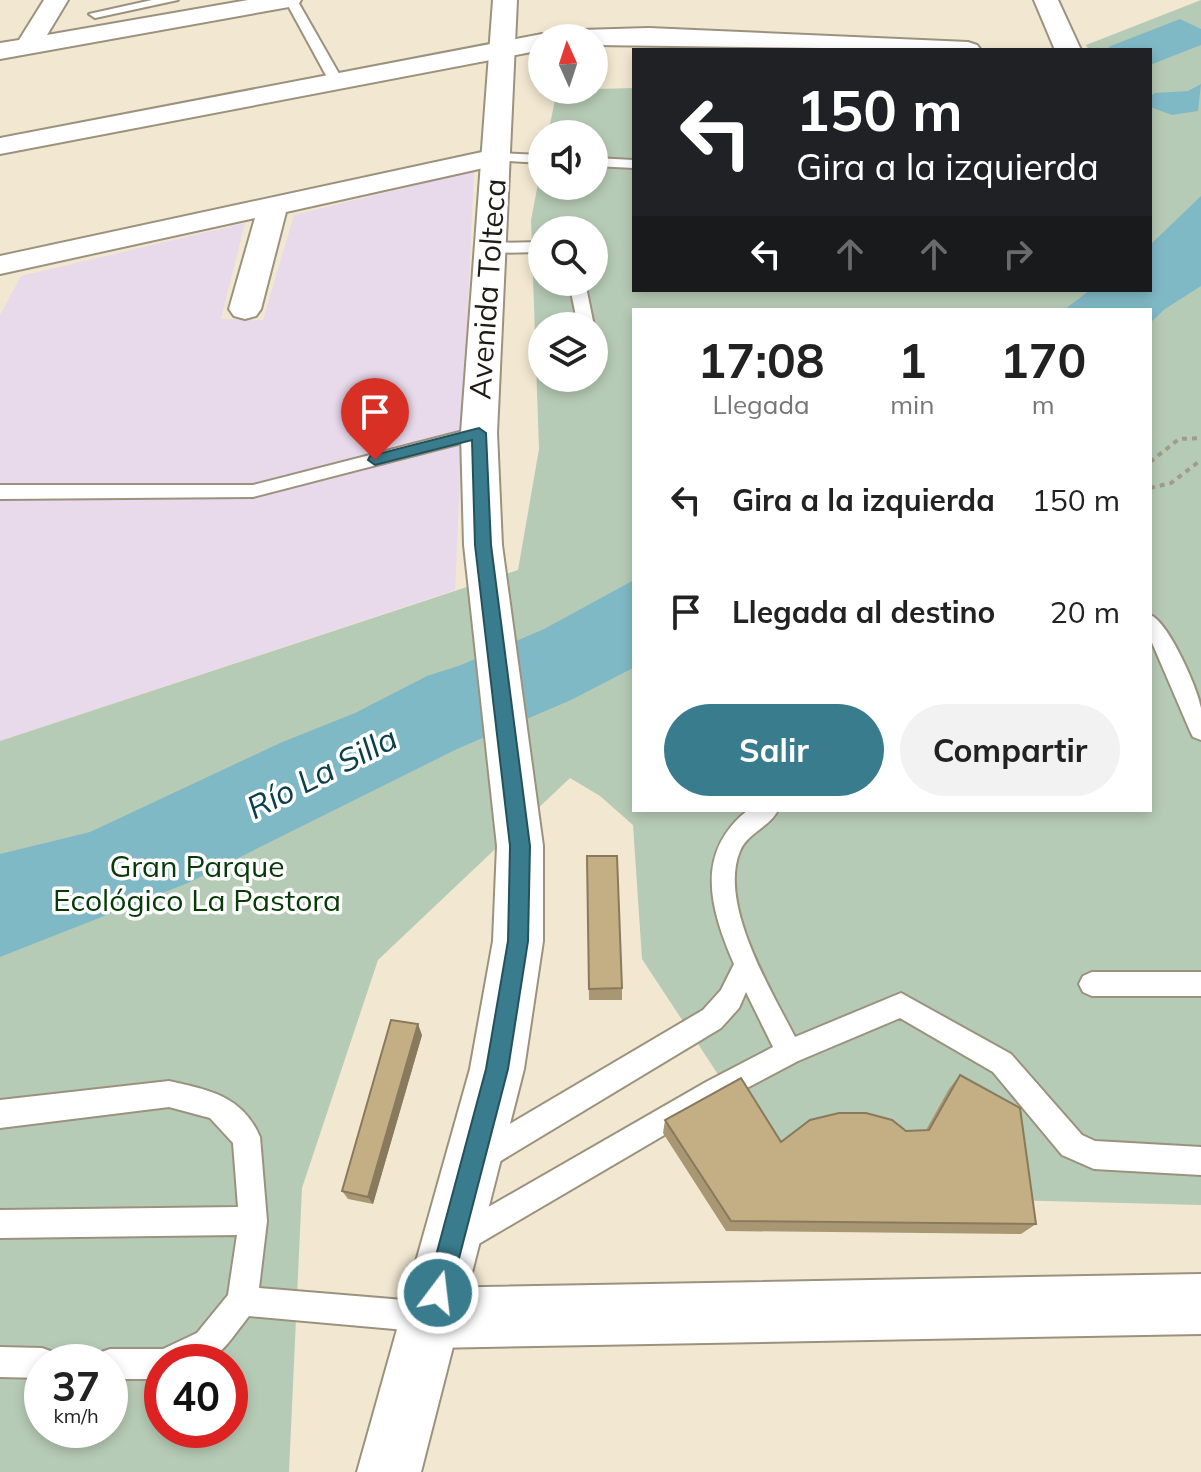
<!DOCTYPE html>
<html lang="es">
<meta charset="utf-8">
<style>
body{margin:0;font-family:Mulish,sans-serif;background:#f2f2f2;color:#222;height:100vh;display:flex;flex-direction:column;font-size:30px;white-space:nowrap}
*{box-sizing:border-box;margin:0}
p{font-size:26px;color:#767676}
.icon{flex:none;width:44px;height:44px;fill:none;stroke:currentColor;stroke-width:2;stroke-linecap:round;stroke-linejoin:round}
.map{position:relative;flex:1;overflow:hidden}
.sheet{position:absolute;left:632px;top:308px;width:520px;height:504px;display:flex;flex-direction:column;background:#fff;border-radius:0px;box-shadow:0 4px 12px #0003}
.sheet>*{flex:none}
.hud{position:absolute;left:632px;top:48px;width:520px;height:244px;border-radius:0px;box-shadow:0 4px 12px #0003;background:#202124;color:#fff;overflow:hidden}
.needle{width:52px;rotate:357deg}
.tools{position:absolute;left:528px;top:24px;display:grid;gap:16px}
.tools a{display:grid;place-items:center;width:80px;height:80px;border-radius:50%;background:#fff;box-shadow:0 4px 12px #0003;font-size:40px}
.speed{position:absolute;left:24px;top:1344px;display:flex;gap:16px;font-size:40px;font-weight:700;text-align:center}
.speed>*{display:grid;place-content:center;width:104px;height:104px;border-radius:50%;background:#fff;box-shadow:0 4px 12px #0003;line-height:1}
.speed small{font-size:20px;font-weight:400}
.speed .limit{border:12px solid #d22;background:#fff;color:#111}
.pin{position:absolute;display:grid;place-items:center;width:68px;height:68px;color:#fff;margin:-82px -34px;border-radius:50% 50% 50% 0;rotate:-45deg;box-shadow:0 0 8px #0007}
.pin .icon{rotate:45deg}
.me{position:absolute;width:88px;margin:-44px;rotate:15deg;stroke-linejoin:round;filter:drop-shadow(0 0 6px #0008)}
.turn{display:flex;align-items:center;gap:28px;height:168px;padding:0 32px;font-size:36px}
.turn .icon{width:104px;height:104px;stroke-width:2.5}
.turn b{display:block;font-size:56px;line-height:68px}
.lanes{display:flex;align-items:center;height:76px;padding:0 32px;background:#0003;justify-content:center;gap:40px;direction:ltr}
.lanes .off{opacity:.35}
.eta{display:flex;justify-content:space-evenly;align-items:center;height:136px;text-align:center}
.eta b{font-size:48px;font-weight:700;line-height:56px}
.primary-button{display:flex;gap:16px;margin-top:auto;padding:16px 32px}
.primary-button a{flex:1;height:92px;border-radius:48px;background:#397c8d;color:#fff;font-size:32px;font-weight:700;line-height:92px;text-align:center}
.primary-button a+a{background:#f2f2f2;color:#222}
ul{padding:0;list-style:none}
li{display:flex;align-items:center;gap:24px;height:112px;padding:0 32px}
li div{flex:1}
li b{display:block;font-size:30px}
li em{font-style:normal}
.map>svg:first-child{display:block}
</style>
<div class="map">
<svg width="1201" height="1472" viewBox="0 0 1201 1472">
<rect width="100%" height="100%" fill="#f2e8d2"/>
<path fill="#e8d9eb" d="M474,171l-19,419 -455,151v-426l21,-39 224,-53 -24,96 42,1 31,-105z"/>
<path fill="#b6cbb5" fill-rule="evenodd" d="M1201,0v1205l-381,-10 -66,-66 -112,-170 -9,-134 -33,-29 -30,-18 -192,182 -76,228 -13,284h-289v-731l518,-171 21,-121 -8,-229 11,-57v23h52v-52h-46l9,-44 77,-2v202h516v-240h-61l-3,-5zM542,230h52v52h-52zM634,310h516v500h-516zM542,326h52v52h-52zM42,1362h68v68h-68zM162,1362h68v68h-68z"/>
<path fill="#80b9c6" d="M1180,19l21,10v16l-51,20v-15h-36l-6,-3z
M1201,84l-3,27 -26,4 -22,-8v-11l5,-3 33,-2z
M1201,196v90l-36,23 -15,14v-13h-86l26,-20h60v-45z
M634,580l-1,88 -62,32 -114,49 -269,134 -188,74v-103l90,-22 190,-89 75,-30 72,-37 34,-11 83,-36z"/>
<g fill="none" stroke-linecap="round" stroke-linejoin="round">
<defs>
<path id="service" d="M152,0h26l-83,18 -6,-4z
M285,0h12l45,79 -2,3 -12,-3z
M496,153l46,2v8l-51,-3v-6z
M594,158l40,2v8l-40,-2z
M542,242v10l-52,1 -8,-5 8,-5z
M569,282h16l9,44h-16z
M479,427l9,6 -3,4 -232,60 -253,2v-14h253z
M1150,615c18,6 48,74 51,93 0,10 0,22 0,32l-8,-3 -3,-6 -40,-93z
M748,810h30c-8,17 -31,23 -38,41 -22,53 31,139 55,186l106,-44 110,61 71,81 13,6 106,6v28l-107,-6 -32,-14 -69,-83 -93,-54 -102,43 -74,39 -254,149 -10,4 -10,-4 -4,-10 4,-10 256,-147 67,-35 -27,-55 -7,16 -18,20 -232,140 -10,4 -10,-4 -4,-10 4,-10 234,-138 18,-20 13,-26c-24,-56 -40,-111 14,-154z
M1092,972h109v24h-109l-9,-4 -4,-8 4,-8z
M169,1081c39,9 73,14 91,56l7,84 -8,67 169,14 11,4 4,11 -4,11 -11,4 -179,-16c-35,45 -29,46 -87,46v17h-52v-17h-14l3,-9 11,-4h53l34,-16 31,-38 9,-60 -237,3v-28l238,-3 -5,-64 -23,-25 -41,-11 -169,21v-28z
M0,1347l42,1 11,4 4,10h-15v16l-42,-1z"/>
<path id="minor" d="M44,0h24l-21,35 201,-35h53l-3,5 -9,2 -289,52v-16l19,-3z
M1034,0h24l23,50h-26z
M649,28l319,14 9,3 4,5 -387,-5v-7h-27l4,-5 9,-3z
M542,34l10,4h-10v12l-542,104v-16z
M496,149l10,2 4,6 -4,6 -220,49 -25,97 -5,7 -11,3 -11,-3 -5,-7 26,-91 -255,56v-18z
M1201,1274v60l-770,14 -21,-9 -9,-21 9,-21 21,-9z"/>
<path id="tertiary" d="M493,0h24l-20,433 5,112 41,301v95l-19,128 -103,403h-64l113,-403 23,-128 4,-95 -33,-301 -3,-112z"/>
</defs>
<use href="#service" stroke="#9b927e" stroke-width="4"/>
<use href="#minor" stroke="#9b927e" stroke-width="4"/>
<use href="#tertiary" stroke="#9b927e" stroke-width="4"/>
<path stroke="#a29b8a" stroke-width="4" stroke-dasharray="5 5" stroke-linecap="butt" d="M1150,462l29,-23 22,-1
M1150,488l21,-5 30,-23"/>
<use href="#service" fill="#fff" fill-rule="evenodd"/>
<use href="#minor" fill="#fff" fill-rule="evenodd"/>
<use href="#tertiary" fill="#fff" fill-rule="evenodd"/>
</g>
<path fill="#a99672" d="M587,856l35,132v12h-33z
M422,1035l-49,169 -25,-5 -6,-8z
M960,1075l76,149 -15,10 -295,-3 -63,-98 2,-13 116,22 145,-12 23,-41z"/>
<path fill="#897a5d" d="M418,1024l4,11 -49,169 -5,-7z"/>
<path fill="#c4af85" stroke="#897a5d" stroke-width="2" d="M587,856h30l5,132 -33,1z
M391,1020l27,4 -50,173 -26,-6z
M960,1075l60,33 16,116 -305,-3 -66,-101 76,-42 40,64 29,-22 29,-7h27l26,7 14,11 23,-1z"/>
<path fill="#397c8d" stroke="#25515c" stroke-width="2" d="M479,428l7,5 5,112 39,301 -2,95 -20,128 -58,224 -4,9 -8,3 -9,-3 -3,-9 60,-224 22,-128 2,-95 -35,-301 -3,-105 -97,25 -7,-5 2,-4z"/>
<g text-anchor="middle" stroke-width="7" stroke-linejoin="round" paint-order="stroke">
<g font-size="30" fill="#1e1b13" stroke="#fff">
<text transform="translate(488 289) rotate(-86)" y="10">Avenida Tolteca</text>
</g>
<g font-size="30" fill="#083908" stroke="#fff">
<text x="197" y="877">Gran Parque<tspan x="197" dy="34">Ecológico La Pastora</tspan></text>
</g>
<g font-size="32" font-style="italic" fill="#0a404a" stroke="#fff">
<text transform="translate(322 773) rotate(-27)" y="11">Río La Silla</text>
</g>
</g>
</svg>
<div class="tools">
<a><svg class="needle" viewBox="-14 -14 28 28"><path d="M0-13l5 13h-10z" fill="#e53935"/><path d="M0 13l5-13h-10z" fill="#767676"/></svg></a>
<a><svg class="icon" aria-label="sound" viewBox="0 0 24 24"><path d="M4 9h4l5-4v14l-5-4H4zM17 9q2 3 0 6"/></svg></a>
<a><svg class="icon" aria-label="search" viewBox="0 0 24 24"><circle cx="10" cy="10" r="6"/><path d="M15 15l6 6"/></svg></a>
<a><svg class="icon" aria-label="layers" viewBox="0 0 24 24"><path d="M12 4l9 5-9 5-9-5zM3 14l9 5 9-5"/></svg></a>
</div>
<div class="speed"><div>37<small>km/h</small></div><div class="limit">40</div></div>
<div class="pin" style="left:375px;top:460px;background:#d93025"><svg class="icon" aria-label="arrive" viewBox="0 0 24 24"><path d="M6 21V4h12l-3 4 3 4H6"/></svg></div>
<svg class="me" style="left:438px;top:1293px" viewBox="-20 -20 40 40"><circle r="17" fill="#397c8d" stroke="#fff" stroke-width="3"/><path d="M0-11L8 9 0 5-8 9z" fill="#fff"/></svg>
<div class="hud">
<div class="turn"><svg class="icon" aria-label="left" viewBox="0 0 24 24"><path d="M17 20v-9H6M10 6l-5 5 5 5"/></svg><div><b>150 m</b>Gira a la izquierda</div></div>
<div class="lanes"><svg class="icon" aria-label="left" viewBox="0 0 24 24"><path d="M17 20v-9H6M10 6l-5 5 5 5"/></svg><svg class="icon off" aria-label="ahead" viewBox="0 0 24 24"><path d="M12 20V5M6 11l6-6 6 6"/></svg><svg class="icon off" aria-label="ahead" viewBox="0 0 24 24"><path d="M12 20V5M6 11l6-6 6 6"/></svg><svg class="icon off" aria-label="right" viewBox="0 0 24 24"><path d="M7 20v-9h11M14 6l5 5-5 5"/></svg></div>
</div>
<section class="sheet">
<div class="eta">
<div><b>17:08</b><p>Llegada</p></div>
<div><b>1</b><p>min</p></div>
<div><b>170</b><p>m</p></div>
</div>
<ul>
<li><svg class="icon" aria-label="left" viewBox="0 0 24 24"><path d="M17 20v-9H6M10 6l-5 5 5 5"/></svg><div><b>Gira a la izquierda</b></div><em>150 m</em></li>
<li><svg class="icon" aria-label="arrive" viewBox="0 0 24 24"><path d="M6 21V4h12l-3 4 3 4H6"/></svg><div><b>Llegada al destino</b></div><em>20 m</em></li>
</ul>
<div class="primary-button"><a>Salir</a><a>Compartir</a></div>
</section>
</div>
